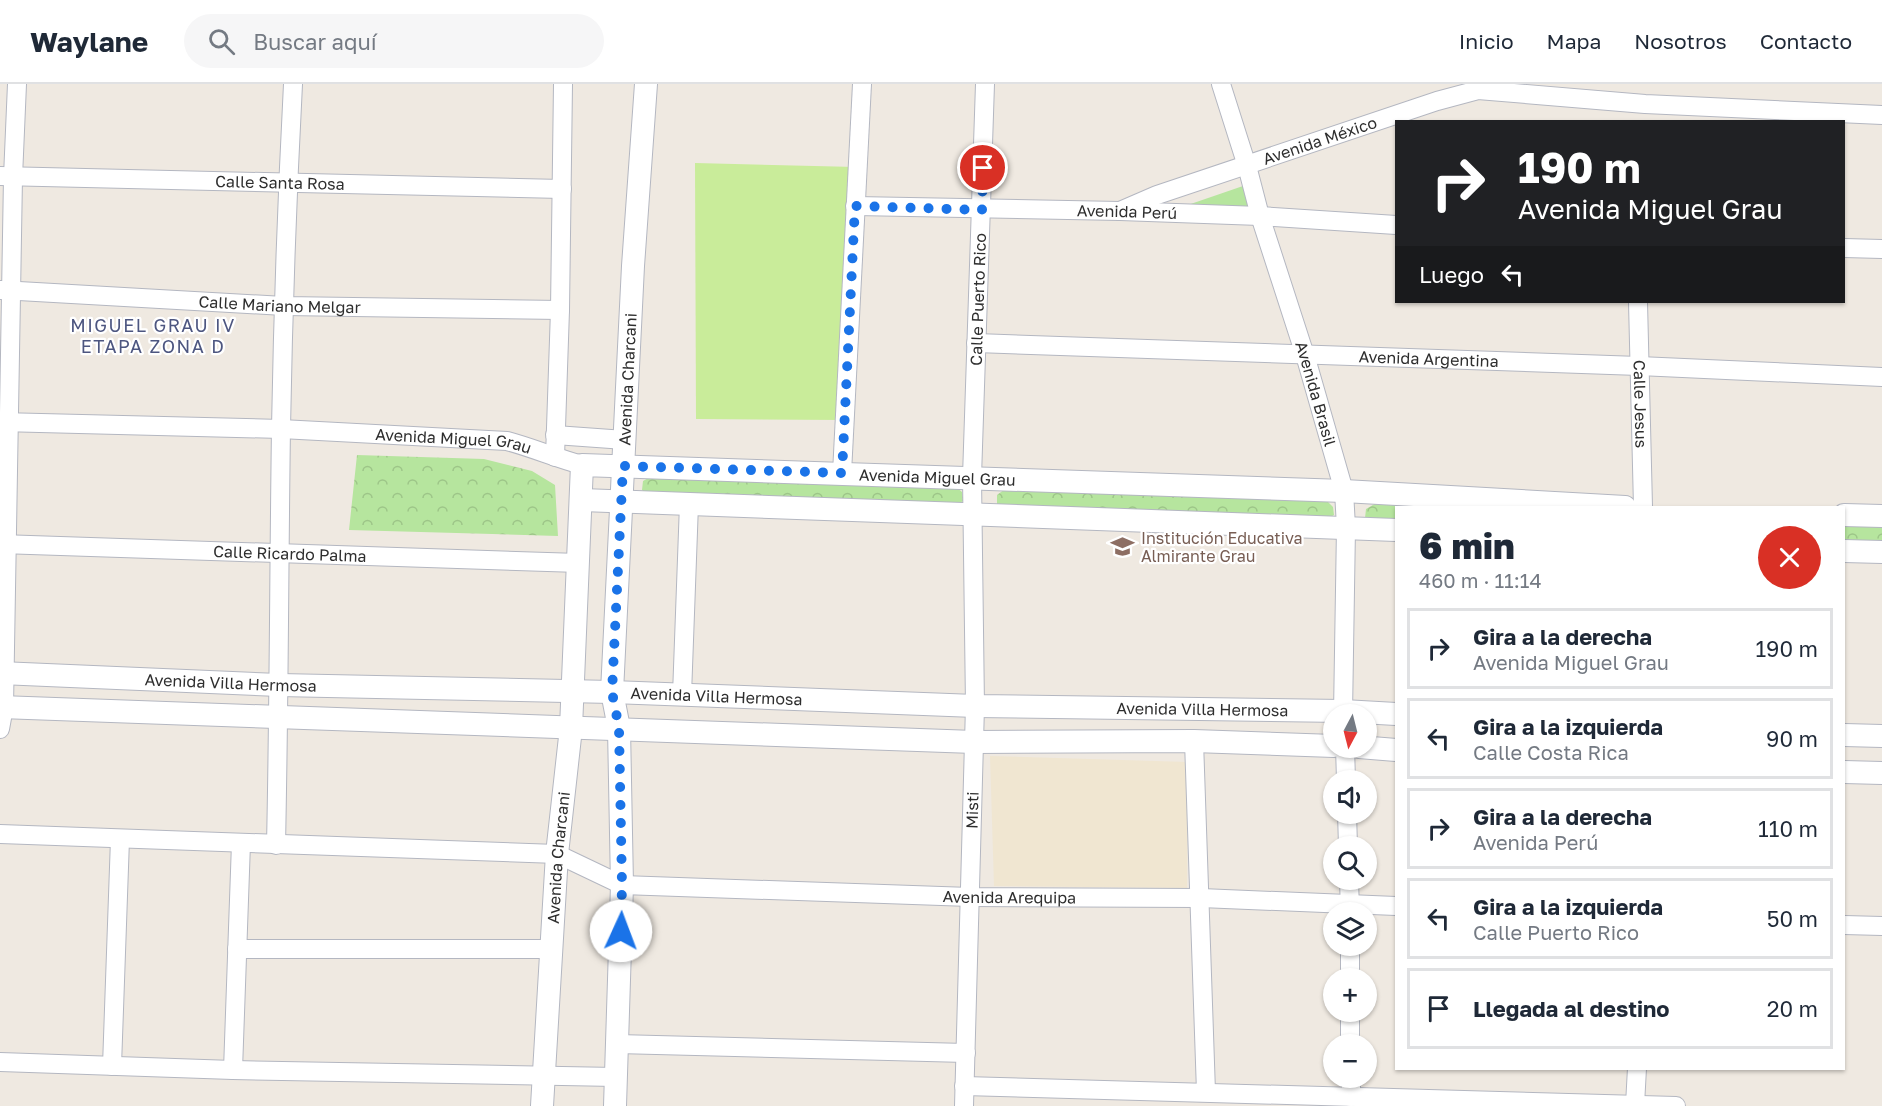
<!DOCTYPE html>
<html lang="es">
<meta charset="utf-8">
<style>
body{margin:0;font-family:"Golos Text",sans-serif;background:#f6f6f7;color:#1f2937;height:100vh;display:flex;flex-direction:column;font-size:22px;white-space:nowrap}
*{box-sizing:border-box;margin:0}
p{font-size:20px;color:#747a83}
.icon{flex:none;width:33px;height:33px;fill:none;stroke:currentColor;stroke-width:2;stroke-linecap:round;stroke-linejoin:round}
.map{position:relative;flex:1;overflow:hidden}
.details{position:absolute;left:1395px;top:422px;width:450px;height:564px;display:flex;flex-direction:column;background:#fff;border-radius:0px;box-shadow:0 2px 4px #0004}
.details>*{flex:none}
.hud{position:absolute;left:1395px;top:36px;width:450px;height:183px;border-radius:0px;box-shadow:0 2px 4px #0004;background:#202124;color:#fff;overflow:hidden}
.needle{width:39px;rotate:187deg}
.tools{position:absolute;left:1323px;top:620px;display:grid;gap:12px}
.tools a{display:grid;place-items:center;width:54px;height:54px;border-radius:50%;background:#fff;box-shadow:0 2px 4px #0004;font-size:30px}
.pin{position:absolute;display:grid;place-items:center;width:51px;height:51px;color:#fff;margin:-26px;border:3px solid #fff;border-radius:50%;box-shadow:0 2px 6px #0007}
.me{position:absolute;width:66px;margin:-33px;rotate:2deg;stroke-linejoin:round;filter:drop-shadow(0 0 4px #0008)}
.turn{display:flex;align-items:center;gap:21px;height:126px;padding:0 24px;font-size:27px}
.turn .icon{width:78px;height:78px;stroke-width:2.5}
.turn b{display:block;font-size:42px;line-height:51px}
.then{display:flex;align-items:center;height:57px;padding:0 24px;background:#0003;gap:12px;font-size:22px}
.round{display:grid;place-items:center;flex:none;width:63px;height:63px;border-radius:32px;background:#f6f6f7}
.headline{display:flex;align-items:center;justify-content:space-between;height:102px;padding:0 24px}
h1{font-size:36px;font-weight:800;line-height:45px}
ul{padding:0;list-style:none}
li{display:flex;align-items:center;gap:18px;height:81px;margin:0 12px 9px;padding:0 12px;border:3px solid #e0e1e3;border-radius:0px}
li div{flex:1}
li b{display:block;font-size:22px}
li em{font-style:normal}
header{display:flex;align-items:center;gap:36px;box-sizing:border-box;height:84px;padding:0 30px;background:#fff;border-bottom:2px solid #e0e1e3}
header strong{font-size:28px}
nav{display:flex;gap:33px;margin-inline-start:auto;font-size:21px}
.search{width:420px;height:54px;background:#f6f6f7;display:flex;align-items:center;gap:15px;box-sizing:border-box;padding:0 21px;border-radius:33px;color:#747a83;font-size:22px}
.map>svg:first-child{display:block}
</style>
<header>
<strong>Waylane</strong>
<div class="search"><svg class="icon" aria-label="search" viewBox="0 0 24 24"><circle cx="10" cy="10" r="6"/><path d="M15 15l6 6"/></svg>Buscar aquí</div>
<nav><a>Inicio</a><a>Mapa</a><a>Nosotros</a><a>Contacto</a></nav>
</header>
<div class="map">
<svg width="1882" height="1022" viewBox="0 0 1882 1022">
<defs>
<pattern id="forest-crowns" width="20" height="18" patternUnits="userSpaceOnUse" patternTransform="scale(1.5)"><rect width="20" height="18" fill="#b6e59e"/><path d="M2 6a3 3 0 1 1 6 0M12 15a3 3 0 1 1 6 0" fill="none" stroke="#9dc588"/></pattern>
</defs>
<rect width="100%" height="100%" fill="#efe9e1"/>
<path fill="#f0e6d1" d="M990,672l198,6 -1,126 -193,-2z"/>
<path fill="#b6e59e" d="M1243,102l8,27 -72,-5z"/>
<path fill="url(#forest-crowns)" d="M357,371l127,4 48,12 23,14 3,51 -209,-6z
M652,392l303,10 7,6 1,9 -11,7 -302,-11 -8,-7 1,-9z
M1005,405l320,10 8,8 1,8 -9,5 -328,-16v-9z
M1378,418l127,5h-109v18l-31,-7 1,-9z
M1844,436l38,2v23l-38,-1z"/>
<path fill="#c9ec9a" d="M695,79l161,4 -12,253 -148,-1z"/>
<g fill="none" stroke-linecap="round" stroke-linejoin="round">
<defs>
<g id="minor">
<path id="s1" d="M1221,0l26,82 13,50 45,139 39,136 2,36 -3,187"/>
<path id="s2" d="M0,92l562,13"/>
<path id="s3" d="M855,122l265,5 140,5 136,9"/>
<path id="s4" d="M1120,127l37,-16 280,-94 41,-11 167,14 237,11"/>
<path d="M1844,164l38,1"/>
<path id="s5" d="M1,206l283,16 276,4"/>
<path id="s6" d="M1638,218l5,205"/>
<path id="s7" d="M976,259l663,23 243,11"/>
<path id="s8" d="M0,338l281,7 226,12c26,7 49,17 75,24"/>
<path d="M555,351l70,5"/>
<path d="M555,373l5,-147 3,-226"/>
<path d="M842,389l20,-389"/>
<path id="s9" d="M0,460l579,19"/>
<path d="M682,611l7,-191"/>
<path d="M0,645l4,-22 9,-530 4,-93"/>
<path d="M1194,657l12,351"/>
<path d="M1345,663l1,33"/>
<path d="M1347,729l1,33"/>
<path id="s10" d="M0,750l557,20 65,31 348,12 231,1 195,8"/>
<path d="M276,761c3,-139 3,-278 5,-417 2,-115 6,-229 12,-344"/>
<path d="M1349,795l1,33"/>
<path d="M1844,841l38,1"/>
<path d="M1350,861v33"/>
<path d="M237,865h313"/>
<path d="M1350,927v33"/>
<path d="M617,960l349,9"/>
<path d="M0,978l233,8 383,7"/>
<path d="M112,982l8,-227"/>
<path d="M233,986l8,-227"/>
<path d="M1351,993v20"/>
<path d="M964,1002l712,20"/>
<path d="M1635,1021l2,-37"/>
<path id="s11" d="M964,1022l11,-400 -3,-229 13,-393"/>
</g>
<g id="tertiary">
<path d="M582,416l814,30"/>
<path d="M1844,431l38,1"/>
<path d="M1844,467l38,1"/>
<path id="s12" d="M0,589l279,12 333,7 363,14 368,5 53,3"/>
<path d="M0,623l974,35 220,-1 140,5"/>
<path d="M1844,651l38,1"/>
<path d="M1359,663l37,3"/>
<path d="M1844,688l38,1"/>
<path id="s13" d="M542,1022l15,-252 14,-126 11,-263 762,26 281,16"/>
<path id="s14" d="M615,1022l7,-221 -3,-157 -7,-36 21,-426 13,-182"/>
</g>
</defs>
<use href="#minor" stroke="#b4b7c1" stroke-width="20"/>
<use href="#tertiary" stroke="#b4b7c1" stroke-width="24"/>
<use href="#minor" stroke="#fff" stroke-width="18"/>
<use href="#tertiary" stroke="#fff" stroke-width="22"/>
</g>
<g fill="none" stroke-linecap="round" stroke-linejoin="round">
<path stroke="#1a73e8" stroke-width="10" stroke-dasharray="0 18" d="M621,847l1,-46 -3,-157 -7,-36 11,-226 219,7 13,-267 127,4 1,-42"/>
</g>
<defs>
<symbol id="school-bare" viewBox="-9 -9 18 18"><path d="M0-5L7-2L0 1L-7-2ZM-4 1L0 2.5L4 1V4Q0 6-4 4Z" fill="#8d6e63" stroke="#fff" stroke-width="2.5" paint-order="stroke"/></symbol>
</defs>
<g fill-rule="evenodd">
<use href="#school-bare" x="1106" y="446" width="33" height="33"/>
</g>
<g text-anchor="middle" stroke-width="4.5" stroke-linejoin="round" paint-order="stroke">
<g font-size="16" fill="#2e2e2e" stroke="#fff">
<text dy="6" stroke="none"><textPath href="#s4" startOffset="212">Avenida México</textPath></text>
<text dy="6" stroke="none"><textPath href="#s2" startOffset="280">Calle Santa Rosa</textPath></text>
<text dy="6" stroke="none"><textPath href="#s3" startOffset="272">Avenida Perú</textPath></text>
<text dy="6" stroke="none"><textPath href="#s11" startOffset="807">Calle Puerto Rico</textPath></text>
<text dy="6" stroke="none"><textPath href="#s5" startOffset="279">Calle Mariano Melgar</textPath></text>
<text dy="6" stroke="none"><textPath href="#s7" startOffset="453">Avenida Argentina</textPath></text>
<text dy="6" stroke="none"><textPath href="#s14" startOffset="728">Avenida Charcani</textPath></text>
<text dy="6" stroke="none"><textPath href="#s1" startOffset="324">Avenida Brasil</textPath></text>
<text dy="6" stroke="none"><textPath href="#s6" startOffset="102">Calle Jesus</textPath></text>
<text dy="6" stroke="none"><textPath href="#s8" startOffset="454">Avenida Miguel Grau</textPath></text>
<text dy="6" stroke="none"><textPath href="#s13" startOffset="998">Avenida Miguel Grau</textPath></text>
<text dy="6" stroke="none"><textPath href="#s9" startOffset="290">Calle Ricardo Palma</textPath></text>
<text dy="6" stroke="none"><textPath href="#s12" startOffset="231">Avenida Villa Hermosa</textPath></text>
<text dy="6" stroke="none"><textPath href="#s12" startOffset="717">Avenida Villa Hermosa</textPath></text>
<text dy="6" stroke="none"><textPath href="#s12" startOffset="1203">Avenida Villa Hermosa</textPath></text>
<text dy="6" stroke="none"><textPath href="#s11" startOffset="296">Misti</textPath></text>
<text dy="6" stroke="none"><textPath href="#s13" startOffset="249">Avenida Charcani</textPath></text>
<text dy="6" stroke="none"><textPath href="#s10" startOffset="1017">Avenida Arequipa</textPath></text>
</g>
<g font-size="16" fill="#785e54" stroke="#fff" text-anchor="start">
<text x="1141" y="460">Institución Educativa<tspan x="1141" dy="18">Almirante Grau</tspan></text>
</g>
<g font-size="18" letter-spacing="1.5" fill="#4d5680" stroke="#fff">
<text x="153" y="248">MIGUEL GRAU IV<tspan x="153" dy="21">ETAPA ZONA D</tspan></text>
</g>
</g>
</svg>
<div class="tools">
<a><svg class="needle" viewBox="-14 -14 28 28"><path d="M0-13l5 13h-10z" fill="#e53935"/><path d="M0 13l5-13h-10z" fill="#747a83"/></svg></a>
<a><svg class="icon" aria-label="sound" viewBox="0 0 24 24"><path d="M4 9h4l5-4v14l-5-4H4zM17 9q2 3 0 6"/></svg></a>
<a><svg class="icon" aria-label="search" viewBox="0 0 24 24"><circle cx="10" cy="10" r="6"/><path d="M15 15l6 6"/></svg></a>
<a><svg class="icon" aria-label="layers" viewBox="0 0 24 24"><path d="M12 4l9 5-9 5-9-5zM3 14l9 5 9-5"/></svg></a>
<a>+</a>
<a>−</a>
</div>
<div class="pin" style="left:983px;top:84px;background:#d93025"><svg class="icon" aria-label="arrive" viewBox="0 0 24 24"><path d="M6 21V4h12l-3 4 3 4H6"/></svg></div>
<svg class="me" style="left:621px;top:847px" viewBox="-20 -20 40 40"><circle r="19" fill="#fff"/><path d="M0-13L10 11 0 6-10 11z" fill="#1a73e8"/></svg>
<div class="hud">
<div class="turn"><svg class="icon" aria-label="right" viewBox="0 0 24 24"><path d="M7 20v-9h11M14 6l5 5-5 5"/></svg><div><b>190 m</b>Avenida Miguel Grau</div></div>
<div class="then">Luego<svg class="icon" aria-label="left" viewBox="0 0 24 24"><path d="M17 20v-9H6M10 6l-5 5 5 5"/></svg></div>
</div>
<section class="details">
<div class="headline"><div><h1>6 min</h1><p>460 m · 11:14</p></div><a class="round" style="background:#d93025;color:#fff"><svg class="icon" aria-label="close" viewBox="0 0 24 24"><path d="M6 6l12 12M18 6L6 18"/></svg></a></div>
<ul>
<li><svg class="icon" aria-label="right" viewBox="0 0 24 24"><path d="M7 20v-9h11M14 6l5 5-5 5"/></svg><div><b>Gira a la derecha</b><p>Avenida Miguel Grau</p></div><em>190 m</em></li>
<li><svg class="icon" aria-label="left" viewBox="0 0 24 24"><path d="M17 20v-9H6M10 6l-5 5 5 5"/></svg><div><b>Gira a la izquierda</b><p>Calle Costa Rica</p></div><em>90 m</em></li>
<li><svg class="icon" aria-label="right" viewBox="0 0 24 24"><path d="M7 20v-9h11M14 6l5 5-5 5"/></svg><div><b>Gira a la derecha</b><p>Avenida Perú</p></div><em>110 m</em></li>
<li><svg class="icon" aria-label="left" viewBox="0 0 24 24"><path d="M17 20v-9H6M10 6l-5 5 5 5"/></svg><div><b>Gira a la izquierda</b><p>Calle Puerto Rico</p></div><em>50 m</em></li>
<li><svg class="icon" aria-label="arrive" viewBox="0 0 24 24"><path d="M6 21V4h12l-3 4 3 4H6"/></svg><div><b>Llegada al destino</b></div><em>20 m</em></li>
</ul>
</section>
</div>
